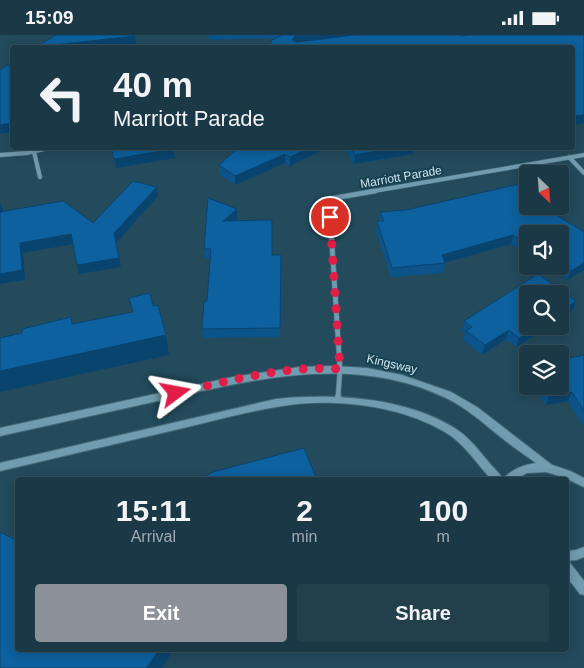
<!DOCTYPE html>
<style>
body{margin:0;font-family:Helvetica,sans-serif;background:#233f4c;color:#f1f3f6;height:100vh;display:flex;flex-direction:column;font-size:19px;white-space:nowrap}
*{box-sizing:border-box;margin:0}
p{font-size:16px;color:#9facb3}
.icon{flex:none;width:28px;height:28px;fill:none;stroke:currentColor;stroke-width:2;stroke-linecap:round;stroke-linejoin:round}
.map{position:relative;flex:1;overflow:hidden}
.sheet{position:absolute;left:15px;top:442px;width:554px;height:175px;display:flex;flex-direction:column;background:#1a3845;border-radius:5px;box-shadow:0 2px 12px #0003,0 0 0 1px #38525e}
.sheet>*{flex:none}
.guide{position:absolute;left:10px;top:10px;width:565px;height:105px;border-radius:5px;box-shadow:0 2px 12px #0003,0 0 0 1px #38525e;background:#1a3845;color:#f1f3f6;overflow:hidden}
.needle{width:32px;rotate:155deg}
.buttons{position:absolute;left:519px;top:130px;display:grid;gap:10px}
.buttons a{display:grid;place-items:center;width:50px;height:50px;border-radius:5px;background:#1a3845;box-shadow:0 2px 12px #0003,0 0 0 1px #38525e;font-size:25px}
.pin{position:absolute;display:grid;place-items:center;width:42px;height:42px;color:#fff;margin:-21px;border:2px solid #fff;border-radius:50%;box-shadow:0 1px 5px #0007}
.me{position:absolute;width:55px;margin:-28px;rotate:77deg;stroke-linejoin:round;filter:drop-shadow(0 0 4px #0008)}
.turn{display:flex;align-items:center;gap:18px;height:105px;padding:0 20px;font-size:22px}
.turn .icon{width:65px;height:65px;stroke-width:2.5}
.turn b{display:block;font-size:35px;line-height:42px}
.eta{display:flex;justify-content:space-evenly;align-items:center;height:85px;text-align:center}
.eta b{font-size:30px;font-weight:800;line-height:35px}
.action{display:flex;gap:10px;margin-top:auto;padding:10px 20px}
.action a{flex:1;height:58px;border-radius:5px;background:#8c9099;color:#fff;font-size:20px;font-weight:800;line-height:58px;text-align:center}
.action a+a{background:#233f4c;color:#f1f3f6}
.status{display:flex;justify-content:space-between;align-items:center;height:35px;padding:0 25px;background:#1a3845;direction:ltr}
.status svg{height:14px;fill:currentColor}
.map>svg:first-child{display:block}
</style>
<div class="status"><b>15:09</b><svg viewBox="0 0 49 12"><path d="M0 12V9h3v3zM5 12V6h3v6zM10 12V3h3v9zM15 12V0h3v12zM26 1h20v11H26zM47 4h2v5h-2z"/></svg></div>
<div class="map">
<svg width="584" height="633" viewBox="0 0 584 633">
<rect width="100%" height="100%" fill="#234b5c"/>
<g fill="none" stroke-linecap="round" stroke-linejoin="round">
<defs>
<path id="minor-far2" d="M34,117l6,25
M0,120l27,-2 25,-6
M569,122l15,16
M368,157l216,-37"/>
<path id="minor-far1" d="M338,363l2,-29 -11,-170 46,-8"/>
<path id="minor" d="M338,364v-2"/>
<path id="tertiary" d="M333,331l34,2 35,7 49,17 26,15 75,58 18,6 14,7v9l-21,-10 -17,-5 -19,1 -12,7h-23c-15,-16 -27,-36 -47,-48 -47,-28 -116,-35 -169,-25 -37,6 -74,17 -110,25 -56,13 -111,26 -166,39v-8l276,-64c57,-6 130,-2 180,30 14,9 24,23 35,36 4,4 9,9 12,14 9,-10 20,-14 33,-16 -11,-8 -23,-16 -34,-25 -19,-15 -36,-31 -58,-41 -91,-43 -189,-18 -282,3 -54,12 -108,24 -162,36v-8l233,-51 67,-10z
M584,512v10l-8,3 -10,1v-10l10,-1z
M566,527l4,1 14,18v14l-4,-1 -14,-18z"/>
</defs>
<use href="#minor-far2" stroke="#456b79" stroke-width="5"/>
<use href="#minor-far1" stroke="#456b79" stroke-width="6"/>
<use href="#minor" stroke="#456b79" stroke-width="8"/>
<use href="#tertiary" stroke="#456b79" stroke-width="2"/>
<use href="#minor-far2" stroke="#719bae" stroke-width="4"/>
<use href="#minor-far1" stroke="#719bae" stroke-width="4.5"/>
<use href="#minor" stroke="#719bae" stroke-width="6"/>
<use href="#tertiary" fill="#719bae" fill-rule="evenodd"/>
</g>
<path fill="#0b5389" d="M208,0h253v1l123,-1v88l-12,2v-78l-296,-9 -67,2z
M110,112h63l2,11 -59,10z
M239,112h90l-39,19 -5,-3 -50,22 -16,-11v-9z
M344,112h89l-20,4v3l-59,10z
M208,163l29,20 -3,3 38,34h9l-1,82 -77,1 -1,-9 5,-28 3,-43h-5l-1,-9z
M553,174l-6,1 37,60 -17,10 -22,-14h15v-32h-32v21l-17,-11 -66,19 -1,10 -53,4 -15,-46 1,-10h3v-9z
M573,275l-45,16h18l-5,3 -1,3 -24,15 -10,-8 -24,16 -19,-15 2,-8 -3,-2 2,-9z
M584,320v71l-16,-25 -22,4 -12,-19h26v-26z"/>
<path fill="#09446f" d="M296,0h63l-63,8 -4,-3z
M135,1l1,8 -28,3h-69z
M584,80v8l-12,2v-9z
M12,88v9l-12,2v-9z
M310,112h19l-39,19v-9z
M399,112h34l-20,4v3l-59,10 1,-9z
M173,114l2,9 -59,10 -2,-9z
M285,119v9l-50,22v-9z
M157,152l1,9 -42,47 5,24 -42,7 -2,-9 37,-32z
M0,167l3,8v11l-3,-9z
M536,171h18l-1,3 -19,4z
M237,174v9l-13,12 -1,-9z
M71,199l3,10 -51,9 2,27 -25,4v-10l20,-31z
M513,200l-2,9 -71,20 2,-9z
M584,228v7l-17,10 4,-9z
M576,266l-3,9 -13,8v-7z
M538,291h8l-5,3 -1,3 -24,15 3,-9z
M509,295l-3,9 -24,16 3,-10z
M166,300l3,20 -169,37v-21z
M572,357l-4,9 -22,4 3,-9z
M159,615h14l-11,18h-16z"/>
<path fill="#0d619f" stroke="#09446f" d="M56,0h77l2,1 -99,11z
M282,0h14l-4,5 5,2 58,-7h106v1l9,-1h114v80l-12,1v-69h-303l3,-7z
M12,27v61l-12,2v-55z
M111,112h62v2l-59,10z
M239,112h71l-20,10 -5,-3 -50,22 -16,-11z
M350,112h49l-44,8z
M133,146l24,6 -43,46 5,25 -42,7 -6,-31 -51,9 2,27 -22,4v-67v5l63,-11 30,22z
M528,147v24h13l43,26v31l-13,8 -11,-7v-30h-32v10l-15,-9 -71,20 3,8 -53,5 -15,-47h7l-4,-9 26,-2z
M208,163l29,11 -14,12 49,-1v35h9l-1,73 -78,1 2,-28h3l4,-52h-7z
M538,239l38,27 -16,10v-17h-32v32h10l-19,12 -10,-8 -24,15 -19,-14 6,-4 -8,-6z
M150,258l3,13 5,-1 8,30 -166,36v-33l22,-5v-4l49,-12 1,7 61,-12 -4,-14z
M584,320v56l-12,-19 -23,4 -6,-10h17v-14l4,-1 -4,-3v-8z
M304,413l13,32h-121l17,-8z
M0,497l14,7 4,-4v115h141l-11,16 -2,2h-146z"/>
<g fill="none" stroke-linecap="round" stroke-linejoin="round">
<path stroke="#e11d48" stroke-width="9" stroke-dasharray="0 16.2" d="M176,358c53,-12 109,-28 164,-24l-10,-152"/>
</g>
<g text-anchor="middle" stroke-width="4" stroke-linejoin="round" paint-order="stroke">
<g font-size="12" fill="#cfe5ef" stroke="#174151">
<text transform="translate(401 142) rotate(-10)" y="4">Marriott Parade</text>
<text transform="translate(392 329) rotate(13)" y="4">Kingsway</text>
</g>
</g>
</svg>
<div class="buttons">
<a><svg class="needle" viewBox="-14 -14 28 28"><path d="M0-13l5 13h-10z" fill="#e53935"/><path d="M0 13l5-13h-10z" fill="#9facb3"/></svg></a>
<a><svg class="icon" aria-label="sound" viewBox="0 0 24 24"><path d="M4 9h4l5-4v14l-5-4H4zM17 9q2 3 0 6"/></svg></a>
<a><svg class="icon" aria-label="search" viewBox="0 0 24 24"><circle cx="10" cy="10" r="6"/><path d="M15 15l6 6"/></svg></a>
<a><svg class="icon" aria-label="layers" viewBox="0 0 24 24"><path d="M12 4l9 5-9 5-9-5zM3 14l9 5 9-5"/></svg></a>
</div>
<div class="pin" style="left:330px;top:182px;background:#d93025"><svg class="icon" aria-label="arrive" viewBox="0 0 24 24"><path d="M6 21V4h12l-3 4 3 4H6"/></svg></div>
<svg class="me" style="left:176px;top:358px" viewBox="-20 -20 40 40"><path d="M0-17L14 15 0 8-14 15z" fill="#e11d48" stroke="#fff" stroke-width="4"/></svg>
<div class="guide">
<div class="turn"><svg class="icon" aria-label="left" viewBox="0 0 24 24"><path d="M17 20v-9H6M10 6l-5 5 5 5"/></svg><div><b>40 m</b>Marriott Parade</div></div>
</div>
<section class="sheet">
<div class="eta">
<div><b>15:11</b><p>Arrival</p></div>
<div><b>2</b><p>min</p></div>
<div><b>100</b><p>m</p></div>
</div>
<div class="action"><a>Exit</a><a>Share</a></div>
</section>
</div>
